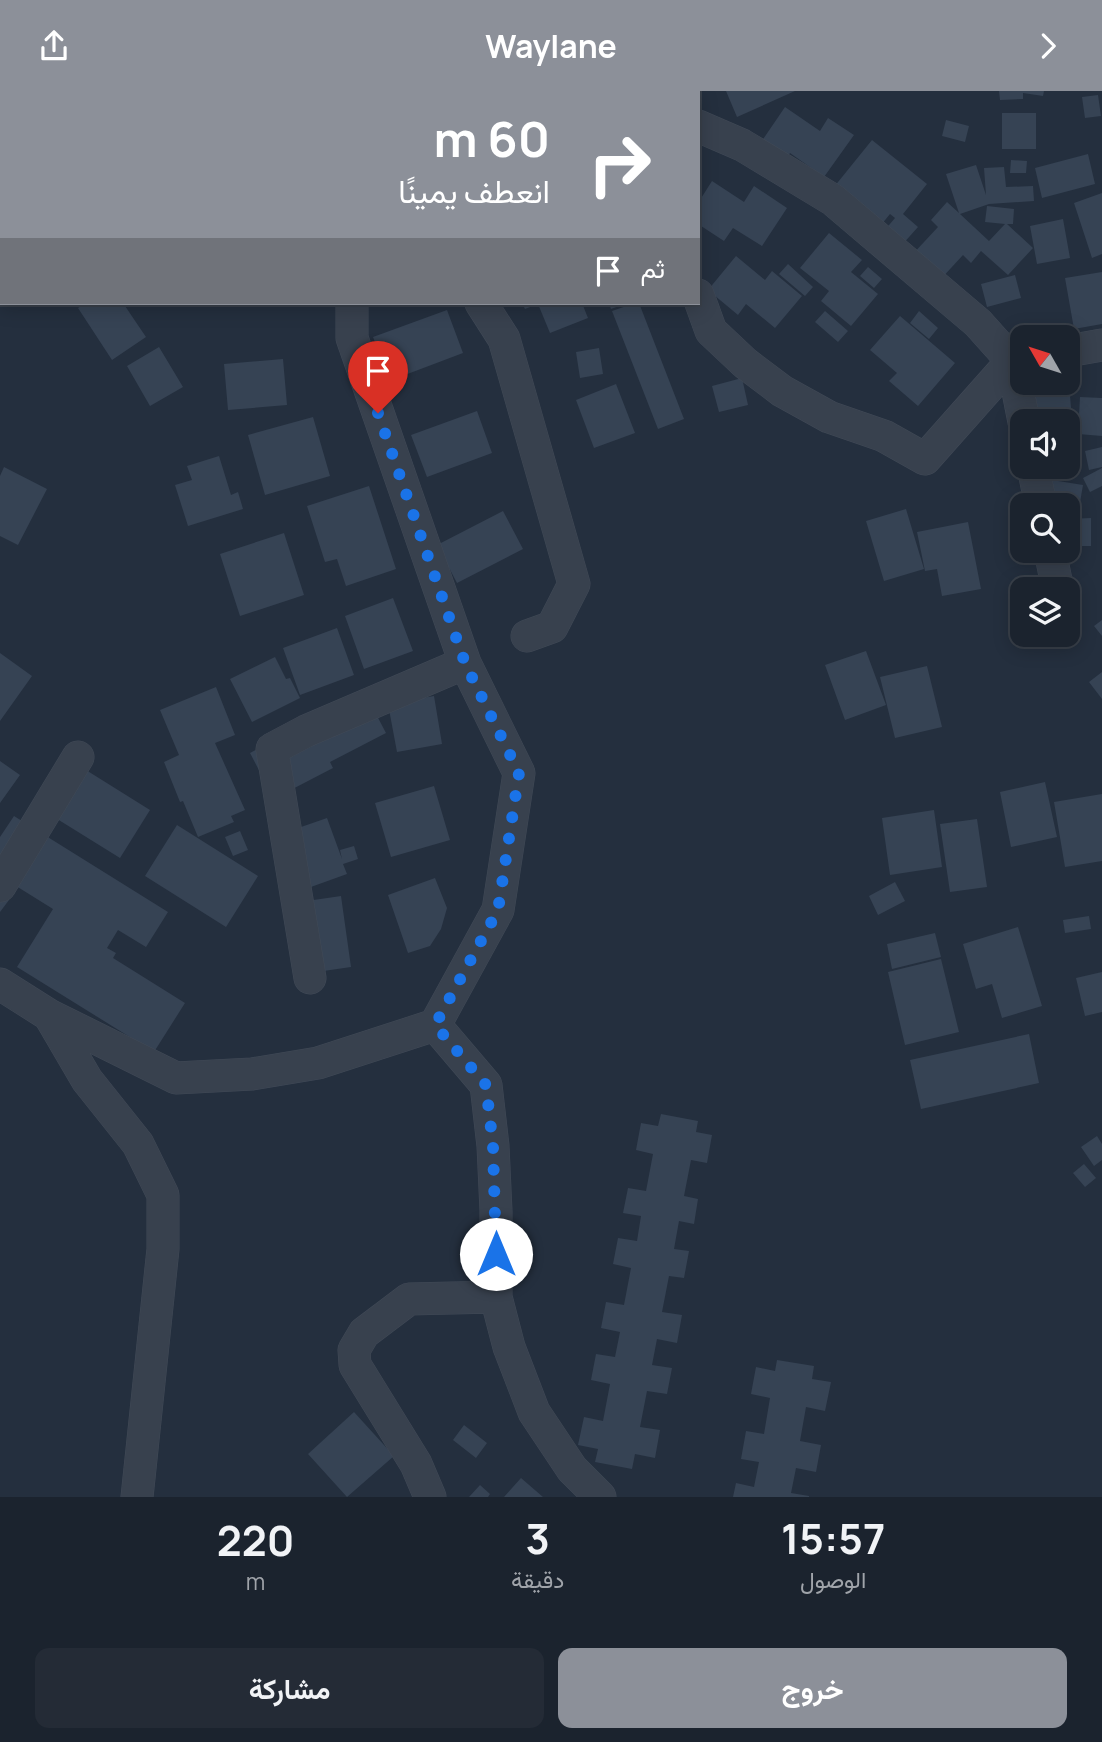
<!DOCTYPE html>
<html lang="ar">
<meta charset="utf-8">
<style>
body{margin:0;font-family:Manrope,Vazirmatn,sans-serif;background:#242b36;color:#f1f3f6;direction:rtl;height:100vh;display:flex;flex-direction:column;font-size:26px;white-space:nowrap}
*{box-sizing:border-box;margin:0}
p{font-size:23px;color:#a0a4aa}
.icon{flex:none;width:38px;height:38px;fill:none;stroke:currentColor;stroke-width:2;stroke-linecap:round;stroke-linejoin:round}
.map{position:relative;height:1406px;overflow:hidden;direction:ltr}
.sheet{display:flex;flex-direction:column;background:#1b232e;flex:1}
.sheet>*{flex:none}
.guide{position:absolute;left:0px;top:0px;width:700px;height:214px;box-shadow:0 4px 18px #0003,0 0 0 2px #39404a;direction:rtl;background:#8c9099;color:#fff;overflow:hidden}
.needle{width:46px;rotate:309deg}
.controls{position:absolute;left:1010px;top:234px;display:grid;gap:14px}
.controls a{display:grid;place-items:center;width:70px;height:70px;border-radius:14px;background:#1b232e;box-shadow:0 4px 18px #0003,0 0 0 2px #39404a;font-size:35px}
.pin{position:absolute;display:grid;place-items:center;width:60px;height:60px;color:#fff;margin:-72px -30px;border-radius:50% 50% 50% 0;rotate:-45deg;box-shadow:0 0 7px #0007}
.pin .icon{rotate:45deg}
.me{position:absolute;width:77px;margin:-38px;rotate:0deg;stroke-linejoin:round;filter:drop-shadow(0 0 5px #0008)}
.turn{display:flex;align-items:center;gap:24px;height:147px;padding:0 35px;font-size:32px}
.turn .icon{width:91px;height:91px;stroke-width:2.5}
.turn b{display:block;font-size:49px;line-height:60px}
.then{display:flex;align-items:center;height:66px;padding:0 35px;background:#0003;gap:14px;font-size:26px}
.eta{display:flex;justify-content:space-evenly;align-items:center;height:119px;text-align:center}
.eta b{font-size:42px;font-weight:700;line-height:49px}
.primary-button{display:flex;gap:14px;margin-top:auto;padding:14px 35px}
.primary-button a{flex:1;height:80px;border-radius:14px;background:#8c9099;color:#fff;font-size:28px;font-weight:700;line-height:80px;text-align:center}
.primary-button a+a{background:#242b36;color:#f1f3f6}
header{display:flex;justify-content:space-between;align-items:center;height:91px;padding:0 35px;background:#8c9099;color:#fff;font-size:32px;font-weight:700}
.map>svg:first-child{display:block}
</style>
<header><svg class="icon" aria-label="forward" viewBox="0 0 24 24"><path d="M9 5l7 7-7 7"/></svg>Waylane<svg class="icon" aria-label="share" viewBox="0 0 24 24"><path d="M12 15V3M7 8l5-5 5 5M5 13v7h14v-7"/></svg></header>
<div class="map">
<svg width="1102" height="1406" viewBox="0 0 1102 1406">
<rect width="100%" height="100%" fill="#242f3e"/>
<path fill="#364354" d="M726,0h69l-58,26z
M999,0h45l-1,5 -20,-3v6l-23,1z
M1098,4l3,21 -16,2 -3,-21z
M785,16l35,24 8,-13 26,17 -30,42 -34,-24 -8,13 -25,-18z
M1002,22h34v36h-34z
M946,29l23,6 -4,16 -23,-6z
M872,49l55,44 -24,30 15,13 -17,19 -17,-15 11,-13 -5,-4 -9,11 -47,-38z
M1088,63l7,30 -53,14 -7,-30z
M1011,69l16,1 -1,12h-16z
M976,74l10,30 -2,-27 20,-1 2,20 27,-1 1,15 -45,3 -29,10 29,27 16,-17 -20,-2 2,-16 27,3 -1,15h-6l26,24 -25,27 -27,-24 -10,12 -8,-8 -24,26 -28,-25 27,-29 -7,-7 16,-18 12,11 -13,-39z
M712,90l32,21 10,-16 33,22 -25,38 -29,-18 -9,13 -26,-17v-21z
M1102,102v61l-10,4 -18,-55z
M1063,128l7,39 -33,6 -7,-38z
M829,142l33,27 -11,12 27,22 -27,32 -30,-25 8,-10 -29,-23z
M736,165l29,24 7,-9 30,25 -27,32 -29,-24 -8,11 -30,-25z
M788,173l25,23 -8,9 -26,-22z
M868,176l14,12 -8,9 -14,-12z
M1102,181v52l-28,5 -9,-51z
M1015,184l6,23 -34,9 -6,-23z
M86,212h37l23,34 -34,23 -34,-52z
M522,212h60l6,15 -38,15 -12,-29 -13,5z
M609,212h18l-16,6z
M635,212h4l45,116 -26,10 -46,-118z
M447,219l16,43 -74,28 -16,-44z
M825,220l23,20 -10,11 -23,-20z
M919,220l19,17 -9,11 -19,-16z
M900,225l55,47 -37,43 -29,-25 8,-8 -27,-23z
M159,256l24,40 -33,19 -23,-40z
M599,257l4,26 -23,4 -4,-26z
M283,268l4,46 -59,5 -4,-46z
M742,287l6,27 -29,7 -7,-26z
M1022,292h47l3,37 -50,2z
M616,293l19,49 -41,15 -18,-48z
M1080,306l22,1v38l-24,-2z
M477,320l15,42 -65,24 -16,-42z
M313,326l17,59 -65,19 -17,-60z
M1102,356v20l-13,3 -4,-19z
M219,365l12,39 7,-3 5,17 -55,17 -13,-41 17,-5 -5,-14z
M4,376l43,22 -29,56 -18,-9v-60z
M1102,377v18l-12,6 -7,-14z
M1052,389l31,5 -5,29 -10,-2v-6h-20z
M369,395l27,83 -50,17 -9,-27 -12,3 -18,-56z
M906,418l18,60 -40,12 -18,-60z
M503,420l20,38 -66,34 -20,-38z
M1091,427v28h-23v-27z
M968,431l13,67 -39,7 -5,-27 -12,2 -8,-39z
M284,442l20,62 -64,21 -20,-62z
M393,507l20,53 -49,18 -19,-53z
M1102,529v16l-8,-10z
M337,537l17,47 -54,20 -17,-47z
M866,560l20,54 -41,15 -20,-55z
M0,562l32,23 -32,45z
M275,566l11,22 4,-1 10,20 -48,24 -22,-43z
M927,575l15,61 -47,11 -15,-61z
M1102,581v27l-13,-17z
M216,596l19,48 -20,8 30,67 -14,6 3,6 -36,15 -15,-36 -3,1 -16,-40 15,-7 -19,-45z
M365,602l21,40 -56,29 3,6 -52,27 -19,-19 -12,-23z
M434,605l8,48 -45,8 -9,-48z
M62,664l88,55 -30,48 -87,-54z
M0,670l20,14 -20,28z
M1045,691l12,55 -46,10 -11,-55z
M434,695l16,54 -59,17 -16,-54z
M1102,703v67l-37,6 -11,-65z
M934,719l8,57 -52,8 -8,-57z
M14,725l154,96 -22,35 -28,-17 -11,18 9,5 -3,5 72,45 -31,49 -137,-85 36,-58 -53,-33v-39z
M327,727l15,41 -2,-9 14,-4 4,13 -15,5 4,10 -50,18 -19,-57z
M977,728l10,68 -37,5 -10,-68z
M177,734l81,51 -32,51 -81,-51z
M240,740l8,19 -15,6 -8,-19z
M435,787l12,30 -6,21 -11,17 -22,7 -20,-58z
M895,791l10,19 -27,14 -9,-19z
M0,802l9,7 -9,12z
M341,805l10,71 -55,8 -10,-71z
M1089,825l2,13 -26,4 -2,-13z
M1018,836l24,79 -40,12 -10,-34 -16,5 -13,-45z
M935,842l6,24 -49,12 -5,-25z
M941,868l18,73 -54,13 -17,-73z
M1102,881v40l-17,4 -9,-38z
M1029,943l10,49 -118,26 -11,-49z
M661,1023l37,7 -2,11 16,3 -5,28 -16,-3 -7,36 14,3 -4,25 -15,-3 -5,28 15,2 -5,27 -15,-2 -7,36 20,3 -5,28 -20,-4 -5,26 20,3 -5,26 -20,-3 -7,36 20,3 -5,28 -20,-4 -3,15 -37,-7 3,-13 -20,-4 6,-28 19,4 7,-37 -19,-4 5,-26 19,3 5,-25 -19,-4 5,-26 18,3 7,-37 -18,-4 5,-26 19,3 4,-25 -18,-3 5,-25 18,3 7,-37 -17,-4 5,-27 17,3z
M1097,1045l5,8v16l-8,6 -13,-19z
M1084,1073l12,14 -11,9 -12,-14z
M777,1269l37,6 -2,13 19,3 -6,29 -19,-4 -6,34 21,4 -5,27 -20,-4 -5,25 18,3v1h-76l3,-14 18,4 5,-25 -18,-3 5,-28 18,3 6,-36 -19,-4 5,-27 19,4z
M354,1321l40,44 -47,41 -39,-43z
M464,1334l23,18 -11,15 -23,-18z
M521,1387l22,19h-39z
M480,1394l10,9 -2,3h-19z"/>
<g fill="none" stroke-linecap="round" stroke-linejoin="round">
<defs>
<path id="minor" d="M355,0l1,2
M560,0l27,2
M487,2l37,-2
M698,35l44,19 91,55 145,123 34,38 12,61
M698,204l13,36 34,32 37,28 47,26 55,19 41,23 87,-98 10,-2
M352,212v35l113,325 54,110 -21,137 -63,115 51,60 7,61 3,65v86l13,50 25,65 38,57 28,28
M481,212l23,36 70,245 -22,43 -25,9
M1068,260l34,-6
M1033,376l8,39
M1050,460l8,39
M0,795l78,-129
M310,887l-38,-229 34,-18 159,-68
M0,893l49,31 127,63 76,-4 66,-11 117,-38
M49,924l38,65 51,64 25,51v54l-26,248
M430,1406l-14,-33 -61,-99 -1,-15 10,-17 45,-34 87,-2"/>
</defs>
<use href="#minor" stroke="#414a57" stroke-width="33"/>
<use href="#minor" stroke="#38414e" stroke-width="32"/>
</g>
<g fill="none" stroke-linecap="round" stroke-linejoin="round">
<path stroke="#1a73e8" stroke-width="12" stroke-dasharray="0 21.6" d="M378,322l87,250 54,110 -21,137 -63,115 51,60 7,61 3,108"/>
</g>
</svg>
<div class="controls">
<a><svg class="needle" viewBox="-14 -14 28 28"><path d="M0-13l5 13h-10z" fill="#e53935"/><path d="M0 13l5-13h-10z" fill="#a0a4aa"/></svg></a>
<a><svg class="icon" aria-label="sound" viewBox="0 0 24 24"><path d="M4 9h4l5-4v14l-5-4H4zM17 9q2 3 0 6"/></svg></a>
<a><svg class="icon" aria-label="search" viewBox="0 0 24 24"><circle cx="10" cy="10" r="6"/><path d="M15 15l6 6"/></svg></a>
<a><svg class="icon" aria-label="layers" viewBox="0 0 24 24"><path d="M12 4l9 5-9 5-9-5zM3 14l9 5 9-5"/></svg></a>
</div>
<div class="pin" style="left:378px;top:322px;background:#d93025"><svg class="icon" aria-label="arrive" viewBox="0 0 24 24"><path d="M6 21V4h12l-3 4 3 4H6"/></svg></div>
<svg class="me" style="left:496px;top:1163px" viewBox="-20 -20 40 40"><circle r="19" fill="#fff"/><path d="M0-13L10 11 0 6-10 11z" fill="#1a73e8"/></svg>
<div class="guide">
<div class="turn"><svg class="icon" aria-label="right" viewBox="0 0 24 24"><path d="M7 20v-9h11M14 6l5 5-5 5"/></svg><div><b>60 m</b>انعطف يمينًا</div></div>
<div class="then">ثم<svg class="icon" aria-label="arrive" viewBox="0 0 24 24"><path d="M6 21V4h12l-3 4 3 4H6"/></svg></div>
</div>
</div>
<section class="sheet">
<div class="eta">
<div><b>15:57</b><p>الوصول</p></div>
<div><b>3</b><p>دقيقة</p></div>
<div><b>220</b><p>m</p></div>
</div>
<div class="primary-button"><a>خروج</a><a>مشاركة</a></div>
</section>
